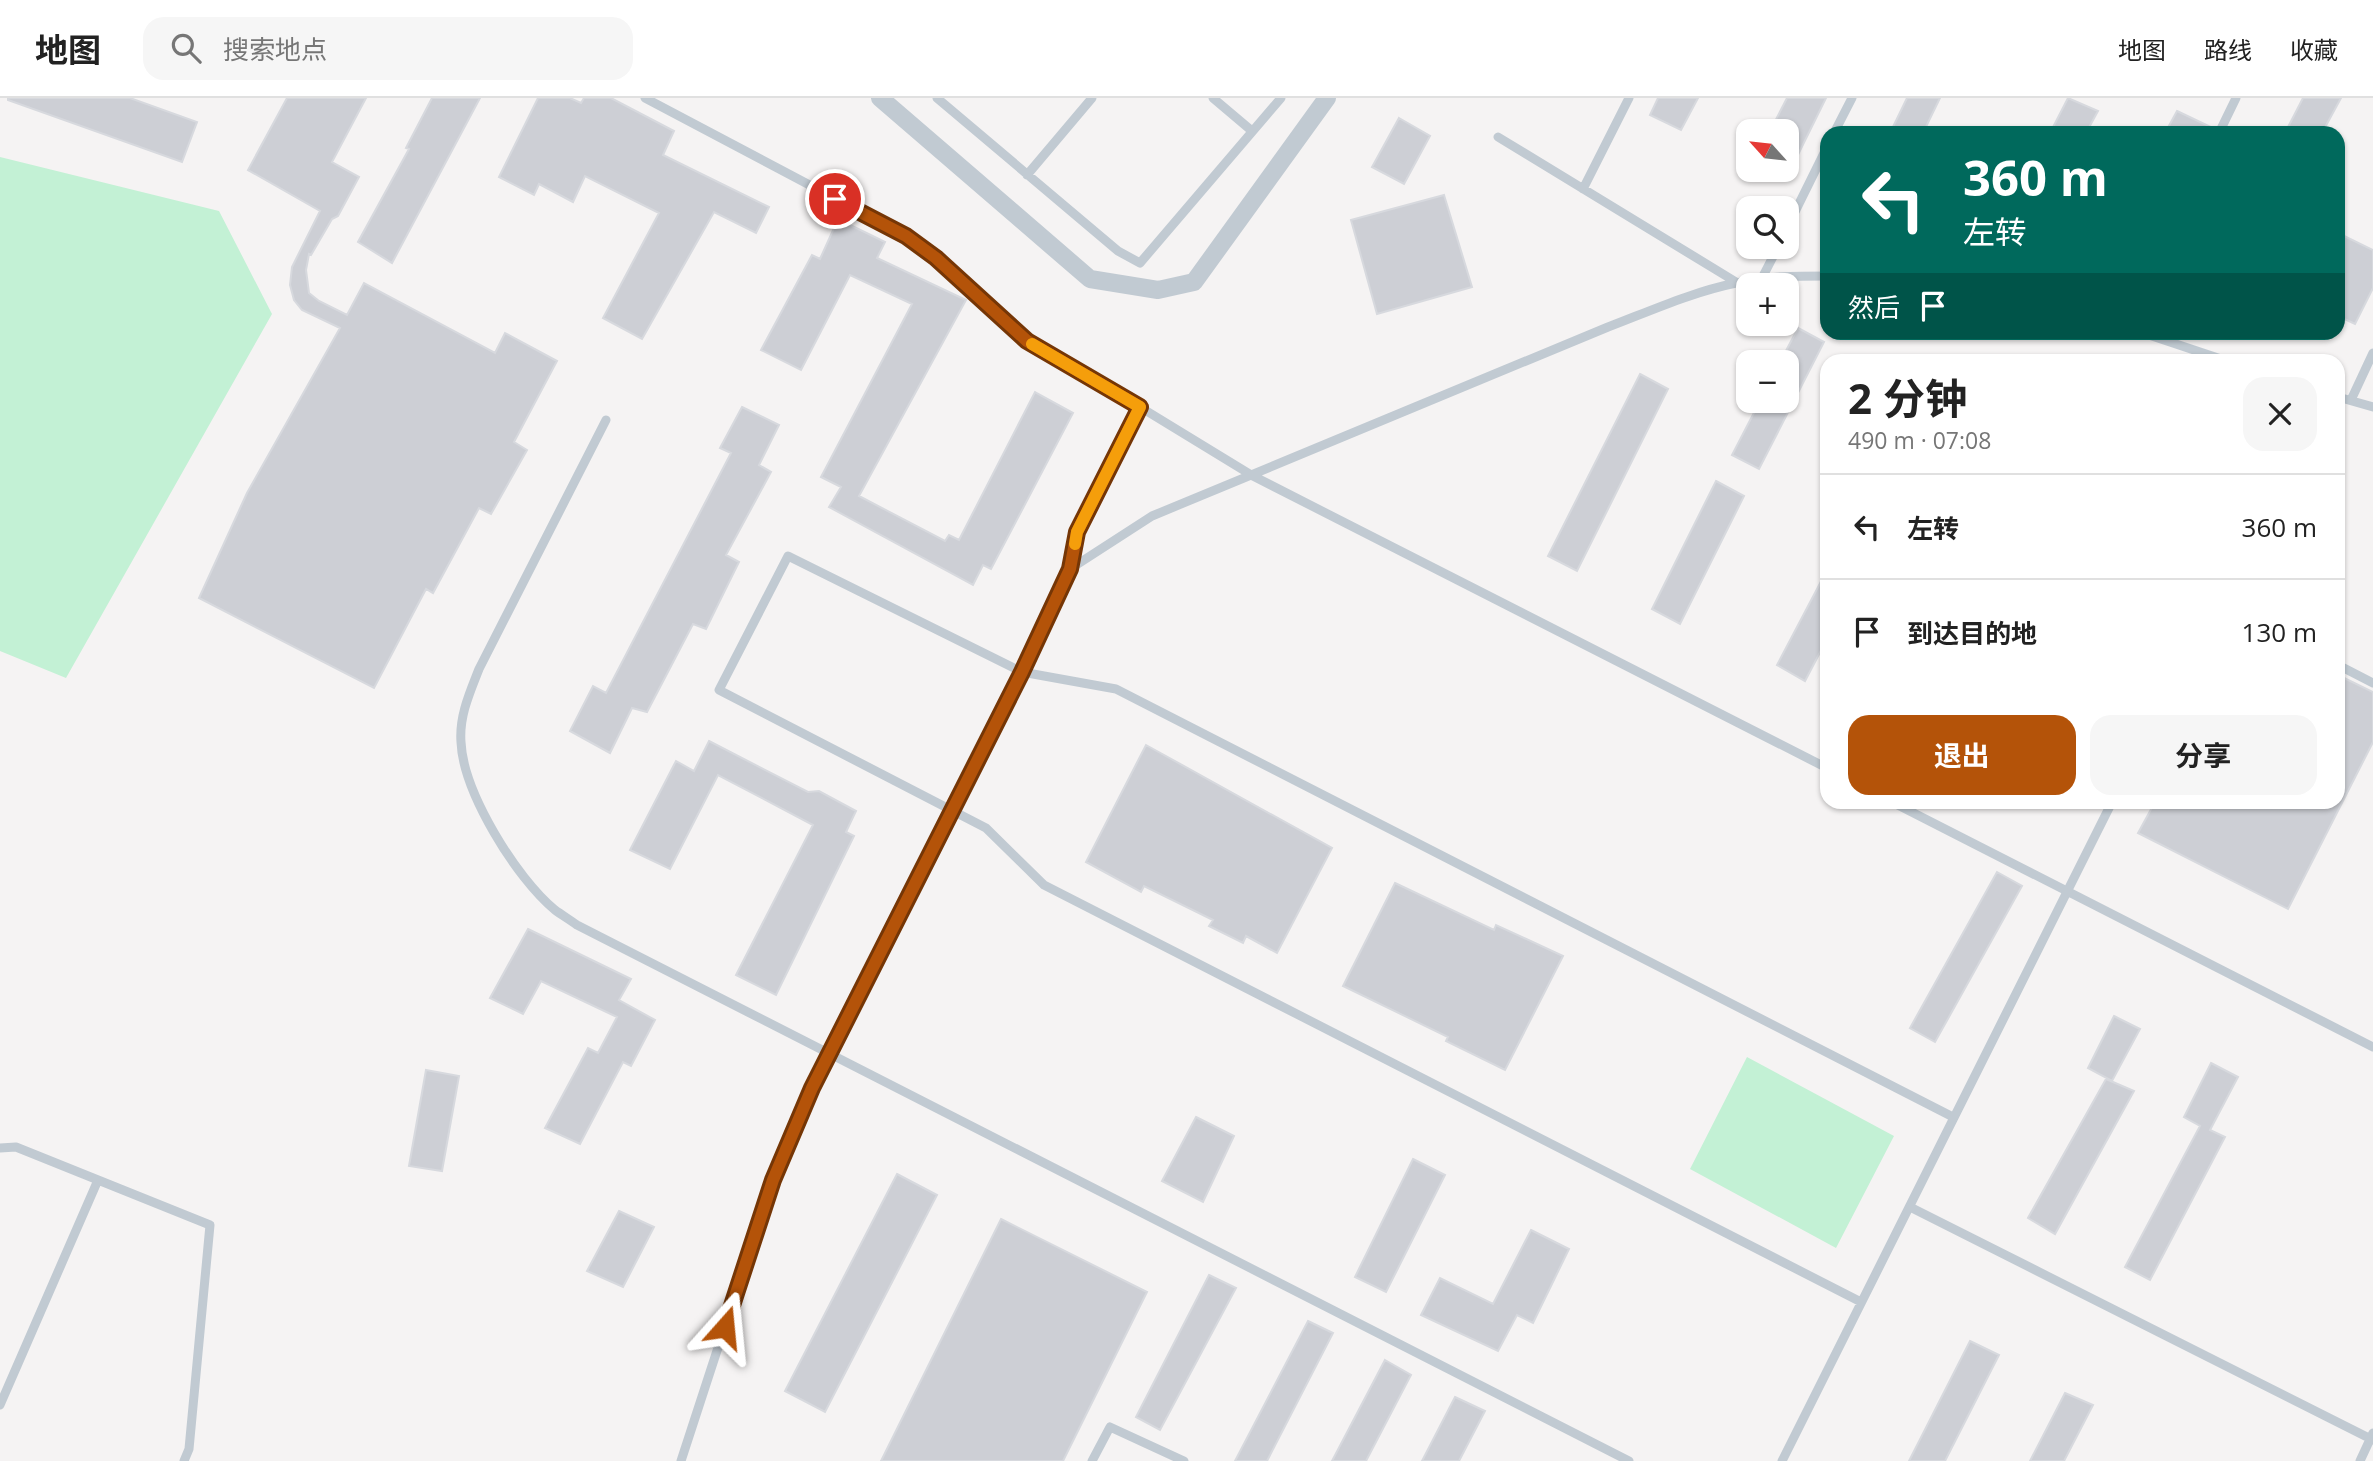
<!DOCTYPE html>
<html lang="zh">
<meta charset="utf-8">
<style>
body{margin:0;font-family:"Open Sans","Noto Sans SC",sans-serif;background:#f6f6f6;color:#222;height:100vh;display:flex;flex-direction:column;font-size:26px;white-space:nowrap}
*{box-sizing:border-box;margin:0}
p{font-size:23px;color:#767676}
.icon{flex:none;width:38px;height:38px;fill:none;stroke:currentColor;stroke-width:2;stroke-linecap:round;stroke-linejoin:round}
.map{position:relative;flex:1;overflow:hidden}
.panel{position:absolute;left:1820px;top:256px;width:525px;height:455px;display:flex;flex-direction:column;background:#fff;border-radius:21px;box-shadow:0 2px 5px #0004}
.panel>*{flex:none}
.guide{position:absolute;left:1820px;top:28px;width:525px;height:214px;border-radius:21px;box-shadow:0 2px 5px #0004;background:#00695c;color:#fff;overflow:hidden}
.needle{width:46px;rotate:297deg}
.buttons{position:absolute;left:1736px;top:21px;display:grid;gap:14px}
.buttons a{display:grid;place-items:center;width:63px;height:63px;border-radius:14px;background:#fff;box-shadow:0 2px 5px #0004;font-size:35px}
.pin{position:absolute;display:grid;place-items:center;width:60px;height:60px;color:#fff;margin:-30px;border:4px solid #fff;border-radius:50%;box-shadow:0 2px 7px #0007}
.me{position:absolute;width:77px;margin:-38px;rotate:18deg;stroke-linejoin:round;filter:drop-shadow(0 0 5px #0008)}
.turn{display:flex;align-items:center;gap:24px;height:147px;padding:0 28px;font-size:32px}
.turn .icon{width:91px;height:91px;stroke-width:2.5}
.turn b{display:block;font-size:49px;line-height:60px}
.then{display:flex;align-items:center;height:66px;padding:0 28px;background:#0003;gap:14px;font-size:26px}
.round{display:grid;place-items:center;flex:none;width:74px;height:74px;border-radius:21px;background:#f6f6f6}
.summary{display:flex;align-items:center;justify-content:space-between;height:119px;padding:0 28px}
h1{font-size:42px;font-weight:700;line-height:52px}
.button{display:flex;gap:14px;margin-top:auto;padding:14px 28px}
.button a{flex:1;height:80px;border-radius:21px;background:#b45309;color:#fff;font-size:28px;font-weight:700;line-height:80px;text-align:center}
.button a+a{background:#f6f6f6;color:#222}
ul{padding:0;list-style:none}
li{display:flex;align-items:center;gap:21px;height:105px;padding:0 28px;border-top:2px solid #e0e0e0}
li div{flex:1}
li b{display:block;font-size:26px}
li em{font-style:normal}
header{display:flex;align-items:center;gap:42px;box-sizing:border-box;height:98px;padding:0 35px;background:#fff;border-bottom:2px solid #e0e0e0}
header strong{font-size:33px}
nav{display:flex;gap:38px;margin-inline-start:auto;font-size:24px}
.search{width:490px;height:63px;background:#f6f6f6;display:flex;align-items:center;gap:18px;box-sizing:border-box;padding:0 24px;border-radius:21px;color:#767676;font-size:26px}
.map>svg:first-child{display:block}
</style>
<header>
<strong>地图</strong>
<div class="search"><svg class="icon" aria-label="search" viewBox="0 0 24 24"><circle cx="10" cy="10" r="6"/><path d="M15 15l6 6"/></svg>搜索地点</div>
<nav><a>地图</a><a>路线</a><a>收藏</a></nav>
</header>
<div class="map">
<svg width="2373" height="1363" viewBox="0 0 2373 1363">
<rect width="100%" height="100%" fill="#f5f3f3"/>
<path fill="#c3f1d5" d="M0,59l219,54 53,103 -206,364 -66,-27z
M1747,959l147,79 -58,112 -146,-79z"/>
<path fill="#cdcfd5" stroke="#d7d9de" stroke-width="2" d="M8,0h122l67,24 -15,40 -174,-62z
M287,0h79l-34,64 27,15 -21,39 -6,3 -21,36 -2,-1 -3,16 3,23 10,8 28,14 17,-32 131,70 10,-20 52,28 -43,81 13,8 -36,64 -12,-6 -46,85 -7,-4 -52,99 -175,-90 48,-105 93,-165 -38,-18 -8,-10 -4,-15 2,-18 28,-56 -72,-41z
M432,0h48l-88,165 -34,-21 51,-93 -3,-1z
M538,0h32l11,5 3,-5h27l63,33 -11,24 106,52 -13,26 -42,-21 -72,127 -39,-21 56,-105 -74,-37 -12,26 -34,-18 -5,11 -35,-18z
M1658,0h40l-17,32 -31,-15z
M1787,0h39l-39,79v-46h-17z
M1907,0h33l-17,35h-33z
M2068,0l30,13 -12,22h-36z
M2303,0h38l-19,35h-37z
M2177,13l36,17 -1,5h-47z
M1399,20l31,18 -26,48 -32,-17z
M1444,97l28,92 -95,27 -26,-94z
M838,121l47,23 -8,16 89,42 -107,196 86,45 4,-6 10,5 76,-148 38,21 -82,156 -8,-4 -10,20 -144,-78 12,-20 -20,-10 91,-173 -62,-29 -49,95 -40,-20 51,-95 8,4z
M2338,135l35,17v38l-18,36 -17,-8z
M1798,230l26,14 -65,127 -27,-14 28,-54h27v-39h-7z
M1640,276l28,15 -91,182 -29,-15z
M742,309l37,18 -20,40 12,7 -45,83 13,7 -33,67 -13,-5 -46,88 -15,-4 -22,45 -40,-22 23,-45 13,7 125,-240 -11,-5z
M1716,383l28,15 -64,128 -28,-15z
M1827,472v69l-22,42 -28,-16z
M2338,577l35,17v50l-85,167 -150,-76 17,-31h183z
M709,643l99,51 11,-1 37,20 -10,21 8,4 -78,159 -40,-20 77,-150 -95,-50 -48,94 -40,-19 46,-89 18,10z
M1146,647l186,103 -55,105 -31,-17 -3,7 -34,-17 4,-6 -69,-34 -3,6 -55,-30z
M1997,774l25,14 -87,156 -25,-14z
M1395,785l99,47 2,-5 67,31 -58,114 -59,-29 2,-4 -105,-51z
M528,831l103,50 -12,21 36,20 -24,46 -8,-4 -43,82 -35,-16 43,-80 10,5 19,-36 -76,-36 -18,33 -33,-16z
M2114,918l26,13 -28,52 -24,-13z
M2211,965l27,14 -28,53 15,7 -75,143 -25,-13 75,-141 -16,-9z
M426,972l33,6 -17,95 -33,-5z
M2106,981l28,12 -79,143 -27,-16z
M1196,1019l38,19 -31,66 -41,-21z
M1413,1061l32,16 -59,117 -31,-15z
M897,1076l40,21 -112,217 -40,-21z
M619,1113l35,16 -31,60 -36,-16z
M1001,1121l146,73 -84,169h-182z
M1531,1132l38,19 -36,74 -16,-8 -19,36 -77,-36 19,-37 53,26z
M1209,1177l27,13 -76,142 -24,-13z
M1308,1223l25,12 -66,128h-32z
M1970,1243l29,14 -54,106h-36z
M1385,1262l26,15 -45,86h-34z
M2065,1295l28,12 -29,56h-34z
M1455,1299l30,14 -26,50h-37z"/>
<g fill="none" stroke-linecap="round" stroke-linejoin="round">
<path stroke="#c1cad2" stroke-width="9" d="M645,0l261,138 30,22 91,83 113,66 -62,125 -8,37
M937,0l181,153 22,12 141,-165
M1213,0l39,33
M1834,35l18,-35
M2219,35l17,-35
M1498,39l238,145
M1027,77l65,-77
M1583,91l46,-91
M1787,130l40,-81
M1761,182l17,-33
M2140,234l84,28
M2338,299l35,10
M2351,302l22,-47
M1140,309l113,69 574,292
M606,322l-127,249c-9,23 -20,47 -18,73 2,50 55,136 94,168 7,5 15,10 22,15l1052,536
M2338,567l35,18
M1892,704l481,245
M0,1050l16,-1 194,78 -21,224 -5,12
M1910,1109l463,233
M1861,1204l-817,-417 -58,-57 -267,-138 69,-134 234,116 94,17 837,428
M0,1307l98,-225
M681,1363l92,-282 39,-91 210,-416 48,-103 82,-53 456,-189c42,-16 84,-35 128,-44 29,-7 61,-7 91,-7
M1092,1363l18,-34 74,34
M1782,1363l330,-659
M2360,1363l13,-28"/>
<path stroke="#c1cad2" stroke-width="18" d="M880,0l210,181 68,11 36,-8 133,-184"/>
</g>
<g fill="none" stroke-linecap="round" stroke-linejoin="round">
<defs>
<path id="route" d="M725,1229l48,-147 39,-92 210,-416 48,-103 7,-37 63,-125 -113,-66 -91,-83 -30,-22 -71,-37"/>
</defs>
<use href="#route" stroke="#753606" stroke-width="18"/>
<use href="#route" stroke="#b45309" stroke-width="12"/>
<path stroke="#f59e0b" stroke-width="12" d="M1032,246l108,63 -63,125 -2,12"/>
</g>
</svg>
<div class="buttons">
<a><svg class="needle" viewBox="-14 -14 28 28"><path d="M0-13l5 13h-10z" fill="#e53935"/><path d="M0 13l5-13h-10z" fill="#767676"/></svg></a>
<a><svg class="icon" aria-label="search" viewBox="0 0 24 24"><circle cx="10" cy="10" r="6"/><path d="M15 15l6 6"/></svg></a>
<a>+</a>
<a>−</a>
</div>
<div class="pin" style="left:835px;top:101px;background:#d93025"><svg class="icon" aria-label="arrive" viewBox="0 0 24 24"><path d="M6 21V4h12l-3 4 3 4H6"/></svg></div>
<svg class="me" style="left:725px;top:1229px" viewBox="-20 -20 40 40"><path d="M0-17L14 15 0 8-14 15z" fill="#b45309" stroke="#fff" stroke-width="4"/></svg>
<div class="guide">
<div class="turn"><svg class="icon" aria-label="left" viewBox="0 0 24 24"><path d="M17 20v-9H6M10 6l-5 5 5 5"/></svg><div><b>360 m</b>左转</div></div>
<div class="then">然后<svg class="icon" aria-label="arrive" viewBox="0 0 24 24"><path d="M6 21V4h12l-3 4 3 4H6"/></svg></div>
</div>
<section class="panel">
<div class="summary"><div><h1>2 分钟</h1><p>490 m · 07:08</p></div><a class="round"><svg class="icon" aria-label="close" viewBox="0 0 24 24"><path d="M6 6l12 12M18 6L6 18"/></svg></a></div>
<ul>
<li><svg class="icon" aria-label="left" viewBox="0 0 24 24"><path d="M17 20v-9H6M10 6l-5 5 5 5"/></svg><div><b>左转</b></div><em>360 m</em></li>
<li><svg class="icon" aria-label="arrive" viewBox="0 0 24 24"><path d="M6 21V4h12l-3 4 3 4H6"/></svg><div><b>到达目的地</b></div><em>130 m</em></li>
</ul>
<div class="button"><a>退出</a><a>分享</a></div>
</section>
</div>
